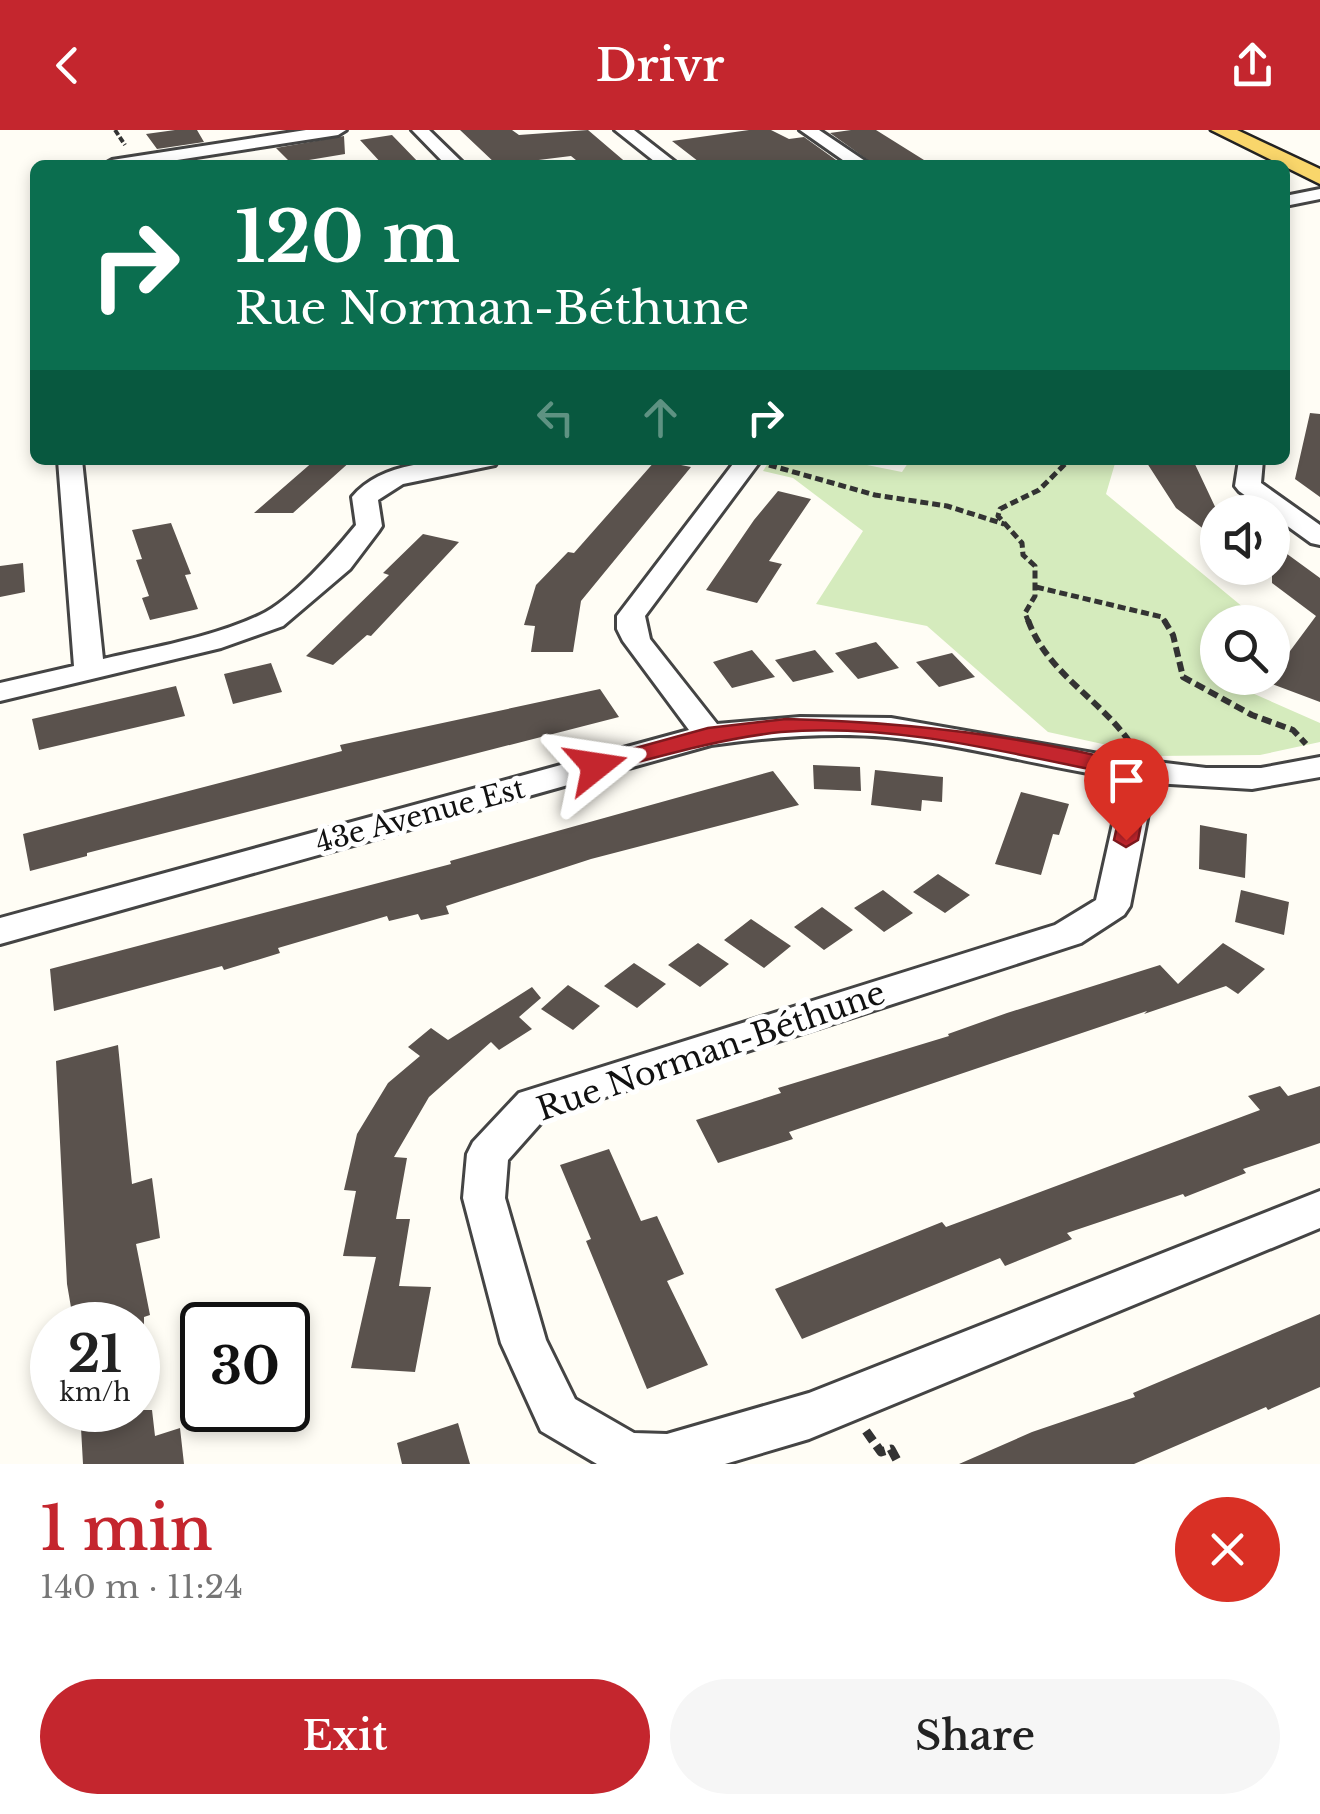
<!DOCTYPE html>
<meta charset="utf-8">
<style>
body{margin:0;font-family:"Libre Baskerville",serif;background:#f6f6f6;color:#222;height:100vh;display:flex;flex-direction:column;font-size:38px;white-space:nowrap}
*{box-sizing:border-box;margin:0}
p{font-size:32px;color:#767676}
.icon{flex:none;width:55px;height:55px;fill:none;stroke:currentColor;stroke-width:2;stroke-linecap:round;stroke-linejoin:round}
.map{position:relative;height:1334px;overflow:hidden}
.drawer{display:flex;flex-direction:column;background:#fff;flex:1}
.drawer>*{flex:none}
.guide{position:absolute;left:30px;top:30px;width:1260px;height:305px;border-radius:15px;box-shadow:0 5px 15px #0003;background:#0b6e4f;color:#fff;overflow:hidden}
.buttons{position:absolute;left:1200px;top:365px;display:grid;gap:20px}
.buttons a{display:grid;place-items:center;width:90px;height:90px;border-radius:50%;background:#fff;box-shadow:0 5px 15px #0003;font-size:50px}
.speed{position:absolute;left:30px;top:1172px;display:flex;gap:20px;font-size:50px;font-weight:700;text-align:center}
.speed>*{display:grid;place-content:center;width:130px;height:130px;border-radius:50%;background:#fff;box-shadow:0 5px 15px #0003;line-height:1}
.speed small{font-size:25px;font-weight:400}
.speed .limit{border:5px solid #111;border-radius:15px;background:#fff;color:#111}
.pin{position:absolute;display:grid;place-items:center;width:85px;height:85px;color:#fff;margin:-102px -42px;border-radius:50% 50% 50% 0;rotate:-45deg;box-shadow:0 0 10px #0007}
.pin .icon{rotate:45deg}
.me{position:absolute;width:110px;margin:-55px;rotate:75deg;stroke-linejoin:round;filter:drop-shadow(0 0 8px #0008)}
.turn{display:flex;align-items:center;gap:35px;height:210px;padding:0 40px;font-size:45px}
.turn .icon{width:130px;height:130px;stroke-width:2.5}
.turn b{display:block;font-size:70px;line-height:85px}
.lanes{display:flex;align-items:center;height:95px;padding:0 40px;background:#0003;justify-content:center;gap:50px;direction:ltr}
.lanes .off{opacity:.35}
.round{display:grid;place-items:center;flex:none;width:105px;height:105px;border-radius:52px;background:#f6f6f6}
.head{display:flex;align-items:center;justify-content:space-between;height:170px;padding:0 40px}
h1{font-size:60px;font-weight:600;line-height:75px;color:#c4262e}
.action{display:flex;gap:20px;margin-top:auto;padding:20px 40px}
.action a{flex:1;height:115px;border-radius:60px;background:#c4262e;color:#fff;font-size:40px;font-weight:600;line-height:115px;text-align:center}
.action a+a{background:#f6f6f6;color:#222}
header{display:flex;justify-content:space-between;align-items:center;height:130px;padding:0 40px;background:#c4262e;color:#fff;font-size:45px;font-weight:600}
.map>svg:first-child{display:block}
</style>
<header><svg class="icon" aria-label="back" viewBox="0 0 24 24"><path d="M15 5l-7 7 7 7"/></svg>Drivr<svg class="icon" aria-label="share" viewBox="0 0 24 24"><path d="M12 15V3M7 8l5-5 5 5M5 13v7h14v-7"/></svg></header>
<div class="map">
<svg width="1320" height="1334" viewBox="0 0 1320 1334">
<rect width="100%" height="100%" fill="#fffdf5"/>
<path fill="#d5ebbd" d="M770,330h72l60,12 8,-12h206l-10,34 155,128h-43v56l102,45v19l-60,13 -103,1 -109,-24 -121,-106 -111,-22 47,-73 -70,-53 -30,-7z"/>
<path fill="#5a524d" d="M175,0h22l7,12 -47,7 -11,-15z
M460,0h52l7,5 69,-5 41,35h-47l-11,-9 -74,9z
M749,0h22l18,9 15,-2 39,28h-140l-31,-24z
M851,0h25l56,35h-57l-45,-32z
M392,5l29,30h-38l-23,-25z
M344,6l1,18 -54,9 -15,-15z
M1310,283l10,1v83l-25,-18z
M315,330h37l-59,53h-39z
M656,330l35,7 -110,134 -8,51h-42l4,-26 -11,-1 12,-40 32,-33 6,1z
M1145,330h48l25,53v27l-42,-32z
M778,361l33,8 -42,62 13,3 -25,39 -51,-13 48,-70z
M171,393l20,51 -6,1 13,34 -48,11 -8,-22 7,-2 -13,-36 6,-1 -10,-29z
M423,404l36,8 -88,94 -4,-1 -34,30 -27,-9 83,-81 -6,-2z
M1272,413l48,35v124l-53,-20 49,-66 -44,-33z
M23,433l2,29 -25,5v-31z
M876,512l23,26 -41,11 -23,-26z
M752,520l23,27 -43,11 -19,-26z
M815,520l19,22 -41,10 -18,-22z
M952,523l23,24 -36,10 -23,-25z
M271,533l11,29 -49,12 -9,-30z
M176,556l9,30 -146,34 -7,-31z
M600,559l19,28 -532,136v3l-57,15 -7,-37 319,-83 -2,-6z
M813,635l47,2 1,24 -47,-2z
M875,640l68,7 -1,25 -20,-2 -1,11 -50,-6z
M773,641l26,34 -208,54 -145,47 3,8 -28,6 -3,-6 -29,7 -2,-5 -109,32 2,5 -56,17 -2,-4 -168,45 -4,-42 401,-105 -1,-3z
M1021,662l48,12 -10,31 -6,-1 -12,41 -46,-11z
M1200,695l47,9 -2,44 -46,-9z
M938,744l32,21 -25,18 -32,-21z
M883,760l30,23 -29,19 -30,-24z
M1241,760l48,12 -5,33 -49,-13z
M822,777l31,23 -29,20 -30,-23z
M751,789l40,27 -27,22 -40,-28z
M698,813l31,21 -29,23 -32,-22z
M1223,813l42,26 -27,25 -12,-8 -82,28 3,-3 -358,121 4,7 -75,24 -22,-43 85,-27 -3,-5 171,-52 -1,-2 59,-21 153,-48 18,19z
M634,833l32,21 -29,24 -33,-22z
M568,855l32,21 -27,24 -32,-21z
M532,857l9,11 -22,19 13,12 -33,21 -8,-8 -62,55 -35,60 13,1 -11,61h14l-11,67 32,1 -16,85 -64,-4 25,-111 -33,-1 13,-65 -12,-1 13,-56 31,-51 32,-27 -12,-9 23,-19 17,12z
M118,915l14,139 20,-6 8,60 -24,6 14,71 -6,2v8h-70l-7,-41 -11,-223z
M1280,956l8,10 32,-10v57l-77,26 3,4 -61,24 -2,-3 -116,39 5,6 -67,27 -5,-8 -198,81 -27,-50 167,-67 4,5 314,-117 -12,-14z
M609,1019l32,72 16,-5 27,58 -17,7 41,84 -61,24 -61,-148 5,-2 -31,-74z
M1320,1184v73l-52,23 -2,-3 -132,57h-175l73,-32 103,-35 -2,-4z
M80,1280h72l3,26 25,-8 4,36h-101z
M458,1293l12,41h-68l-5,-21z"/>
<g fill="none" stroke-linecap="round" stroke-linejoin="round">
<defs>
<path id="minor" d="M306,0h40l-8,5 -193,30h-42l9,-5z
M412,0h17l36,35h-19z
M615,0h19l45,35h-20z
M800,0h19l52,35h-21z
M1320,59v10l-35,7v-10z
M58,330h24l21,199c52,-12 108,-21 157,-44 31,-14 74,-63 96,-90l-4,-28c32,-39 100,-37 146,-37l-3,5 -92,19 -25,16 4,26 -4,6 -28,37 -67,57 -62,22 -221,53v-18l74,-17z
M736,330h25l-116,156 5,23 67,85 83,-7 91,1 225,39 90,11h55l59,-11v20l-68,12 -98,-6 -24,123 -6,9 -43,28 -534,173 -39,44 -3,38 41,142 29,59 59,34 33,1 142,-41 511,-202v37l-511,211 -84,25h-128l-56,-33 -40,-88 -38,-145 4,-44 6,-12 46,-49 536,-168 41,-25 27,-121c-79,-12 -156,-34 -236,-42 -59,-5 -118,0 -176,8l-711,199v-26l689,-188 -66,-89 -6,-12v-13z
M1239,330h24l-2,23 59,42v20l-9,-2 -72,-52 -4,-5z"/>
<path id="major" d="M1211,0h26l83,39v15z"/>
</defs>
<use href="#minor" stroke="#444" stroke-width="6"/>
<use href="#major" stroke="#222" stroke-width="5"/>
<path stroke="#333" stroke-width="4" stroke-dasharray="6 2.5" stroke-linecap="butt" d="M115,0l10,15"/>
<path stroke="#333" stroke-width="5" stroke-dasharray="8 4" stroke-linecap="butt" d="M769,335l106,30 72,11 57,18
M1036,457l126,30 4,6
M1029,493l-4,-10 10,-17v-30l-12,-11 -1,-12 -24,-27 2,-7 39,-19 30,-30"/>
<path stroke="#333" stroke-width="6" stroke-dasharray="10 5" stroke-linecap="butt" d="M1028,490c20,55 74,79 105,127
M1164,490l9,15 10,42 69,38 41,15 13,14"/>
<path stroke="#333" stroke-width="9" stroke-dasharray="12 6" stroke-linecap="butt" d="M866,1301l15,21 10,-3 8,15"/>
<use href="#minor" fill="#fff" fill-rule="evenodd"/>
<use href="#major" fill="#f9d66b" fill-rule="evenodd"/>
</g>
<path fill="#c4262e" stroke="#7f191e" stroke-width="2.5" d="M786,589c121,3 244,17 362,49l3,5 -13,67 -12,7 -12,-7 14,-63c-112,-22 -232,-55 -347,-45 -64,7 -123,25 -185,41l-11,-7 3,-5 120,-33z"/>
<g text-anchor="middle" stroke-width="10" stroke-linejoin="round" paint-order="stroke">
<g font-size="28" fill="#111" stroke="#fff">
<text transform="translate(420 685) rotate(-15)" y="10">43e Avenue Est</text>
</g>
<g font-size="32" fill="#111" stroke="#fff">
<text transform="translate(711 921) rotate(-19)" y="11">Rue Norman-Béthune</text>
</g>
</g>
</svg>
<div class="buttons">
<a><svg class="icon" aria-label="sound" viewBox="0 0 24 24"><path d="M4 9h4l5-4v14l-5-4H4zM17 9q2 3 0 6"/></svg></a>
<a><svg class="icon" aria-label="search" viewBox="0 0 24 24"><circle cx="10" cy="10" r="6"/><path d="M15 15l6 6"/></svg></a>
</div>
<div class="speed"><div>21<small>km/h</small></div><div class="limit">30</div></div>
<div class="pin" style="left:1126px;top:710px;background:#d93025"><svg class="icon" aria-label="arrive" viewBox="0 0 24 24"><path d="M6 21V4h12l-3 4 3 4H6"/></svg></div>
<svg class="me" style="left:596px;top:636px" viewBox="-20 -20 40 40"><path d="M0-17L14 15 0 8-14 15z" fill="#c4262e" stroke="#fff" stroke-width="4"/></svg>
<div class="guide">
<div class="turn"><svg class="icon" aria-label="right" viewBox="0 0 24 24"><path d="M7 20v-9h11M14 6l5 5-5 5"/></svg><div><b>120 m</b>Rue Norman-Béthune</div></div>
<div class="lanes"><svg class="icon off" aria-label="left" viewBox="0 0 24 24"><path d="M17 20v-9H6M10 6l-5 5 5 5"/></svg><svg class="icon off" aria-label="ahead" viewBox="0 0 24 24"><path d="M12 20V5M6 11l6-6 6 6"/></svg><svg class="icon" aria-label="right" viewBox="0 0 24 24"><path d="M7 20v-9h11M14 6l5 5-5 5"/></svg></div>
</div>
</div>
<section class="drawer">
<div class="head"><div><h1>1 min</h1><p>140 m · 11:24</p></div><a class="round" style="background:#d93025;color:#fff"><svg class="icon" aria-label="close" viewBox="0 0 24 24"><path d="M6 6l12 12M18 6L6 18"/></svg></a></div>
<div class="action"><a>Exit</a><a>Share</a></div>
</section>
